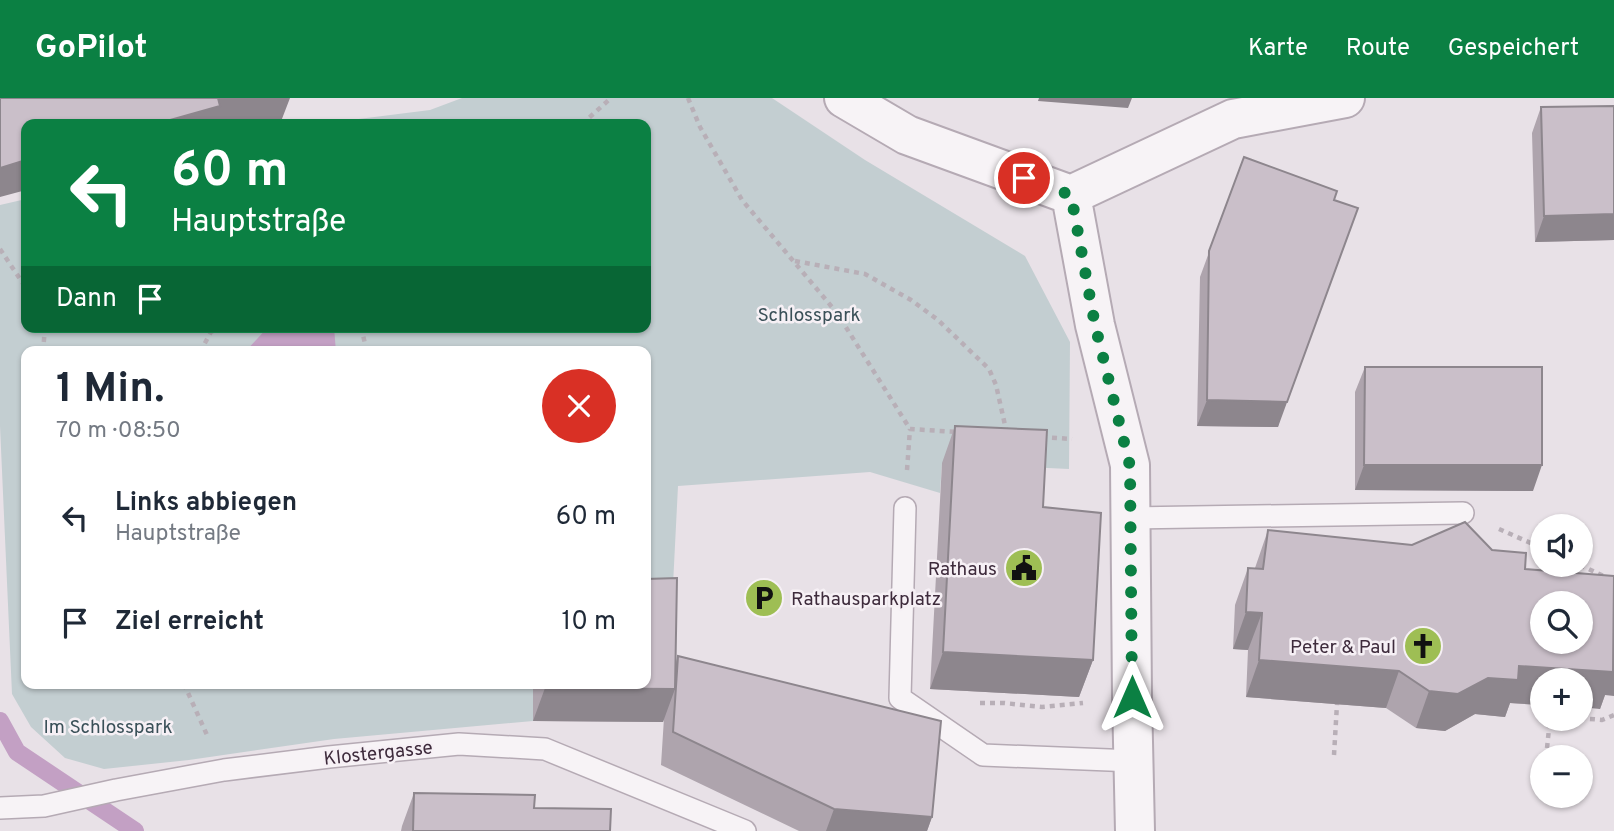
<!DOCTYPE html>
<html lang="de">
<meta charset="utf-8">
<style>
body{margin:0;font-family:Overpass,sans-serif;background:#f6f6f7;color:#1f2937;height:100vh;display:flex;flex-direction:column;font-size:26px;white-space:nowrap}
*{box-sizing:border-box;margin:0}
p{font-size:23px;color:#747a83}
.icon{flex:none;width:38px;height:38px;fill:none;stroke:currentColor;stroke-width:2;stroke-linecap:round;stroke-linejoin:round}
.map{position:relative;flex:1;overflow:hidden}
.side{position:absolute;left:21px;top:248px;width:630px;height:343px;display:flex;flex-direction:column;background:#fff;border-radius:14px;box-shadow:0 2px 5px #0004}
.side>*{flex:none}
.top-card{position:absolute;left:21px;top:21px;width:630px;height:214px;border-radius:14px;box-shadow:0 2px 5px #0004;background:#0b8043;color:#fff;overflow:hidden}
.fabs{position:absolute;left:1530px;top:416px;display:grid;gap:14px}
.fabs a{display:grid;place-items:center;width:63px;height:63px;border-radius:50%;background:#fff;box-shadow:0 2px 5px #0004;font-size:35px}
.pin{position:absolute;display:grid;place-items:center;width:60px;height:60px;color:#fff;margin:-30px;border:4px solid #fff;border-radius:50%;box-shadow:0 2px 7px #0007}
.me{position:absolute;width:77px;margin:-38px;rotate:0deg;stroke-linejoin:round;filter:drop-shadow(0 0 5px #0008)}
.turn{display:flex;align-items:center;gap:24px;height:147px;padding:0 35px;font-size:32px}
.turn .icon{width:91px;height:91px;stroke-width:2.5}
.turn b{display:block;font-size:49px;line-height:60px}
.then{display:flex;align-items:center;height:66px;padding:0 35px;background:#0003;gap:14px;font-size:26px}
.round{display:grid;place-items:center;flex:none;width:74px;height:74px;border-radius:37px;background:#f6f6f7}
.overview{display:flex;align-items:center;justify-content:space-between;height:119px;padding:0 35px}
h1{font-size:42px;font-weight:700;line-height:52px}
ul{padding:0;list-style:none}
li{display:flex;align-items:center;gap:21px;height:105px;padding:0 35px}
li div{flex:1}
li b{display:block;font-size:26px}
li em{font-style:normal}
header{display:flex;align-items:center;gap:42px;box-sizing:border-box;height:98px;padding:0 35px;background:#0b8043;color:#fff}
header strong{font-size:33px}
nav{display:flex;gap:38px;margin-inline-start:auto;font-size:24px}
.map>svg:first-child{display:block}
</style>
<header>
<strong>GoPilot</strong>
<nav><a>Karte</a><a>Route</a><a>Gespeichert</a></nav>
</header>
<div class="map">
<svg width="1614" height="733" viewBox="0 0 1614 733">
<rect width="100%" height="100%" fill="#e8e1e7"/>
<path fill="#c3ced1" d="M462,0h310l93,62 160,96 45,86 -1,127 -127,-6 -2,30 -70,-21 -192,14 -5,99 -27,26v-259h-620v332h507v37l-199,18 -145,21 -85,9 -39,-11 -34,-31 -19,-33 -12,-268v-221l26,-6v128h620v-203h-327l111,-14z"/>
<path fill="#c3a0c4" d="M268,229h66l2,25h-91z"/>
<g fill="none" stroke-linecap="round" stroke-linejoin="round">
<path stroke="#c3a0c4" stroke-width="18" d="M0,623l17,31 118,79"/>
<defs>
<path id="lane" d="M905,410l-5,190 83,57 151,6
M1130,420l333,-5
M0,710l44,-2 72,-16 108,-20 105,-13 130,-13 86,5 200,82"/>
<path id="street" d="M844,0l63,37 164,60
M1071,97l24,130 35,140 2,232 3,134
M1071,97l162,-76 112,-21"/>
</defs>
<use href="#lane" stroke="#b5aab4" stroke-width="24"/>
<use href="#street" stroke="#b5aab4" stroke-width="42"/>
<path stroke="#b8afb7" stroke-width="4.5" stroke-dasharray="5 5" stroke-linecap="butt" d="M688,0l12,29 42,73 95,113 73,116 47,3
M582,26l29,-26
M0,151l26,39
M795,163l70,13 46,26 27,20 51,49 7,16 11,49
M361,229l6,25
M43,254l2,-25
M200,254l11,-20 10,-5
M1042,339l30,2
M907,372l3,-41
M1499,431l43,19
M1580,467l34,16
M184,586l23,51
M980,605h24l38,4 41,-4
M1580,620l22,2 12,-5
M1334,657l3,-51
M1546,660l4,-39"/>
<use href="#lane" stroke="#f7f3f6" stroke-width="21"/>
<use href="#street" stroke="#f7f3f6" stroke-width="38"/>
</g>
<path fill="#aea4ad" d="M1614,8v134l-79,2 -3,-109 9,-26z
M1244,59l90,43 -56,227 -81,-1 3,-149z
M1365,269l168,124 -178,-1v-98z
M955,328l88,81 50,153 -14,37 -149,-8 12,-226z
M1268,432l144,15 80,5 33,19 80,126 -5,14 -58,-28v24l-32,-2 -5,14 -30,-3 -30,17 -29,-3 -30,-20 -140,-11 2,-47 -15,-1 2,-44 13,-37h7z
M678,558l254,161 -5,14h-128l-138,-66 3,-47 -1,4 -130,-1v-37h113l29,-19z
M414,695l120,15 76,23h-209l1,-5z"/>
<path fill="#8d868d" d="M211,0h79l-10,26h-38l-28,-2v2h-58z
M1039,0h93l-4,10 -90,-7z
M26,62v30l-26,7v-29z
M1358,110l-80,219 -81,-1 10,-26z
M1614,116v26l-79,2 9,-26z
M1364,367h178l-9,26 -178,-1z
M1246,514l16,1 -14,37 -15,-1z
M943,554l150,8 -14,37 -149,-8z
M1614,560v38l-9,-1 -5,14 -20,-2v-26h-38v24l-32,-2 -5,14 -30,-3 -30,17 -29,-3 13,-37 59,-13 31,-12z
M1259,562l140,11 -13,37 -140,-11z
M545,590l130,1 -12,33 -130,-1z
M834,711l98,8 -5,14h-101z"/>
<path fill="#cabfc9" stroke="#8d868d" stroke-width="2" fill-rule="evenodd" d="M0,0h218l2,8 -64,18h-130v36l-26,8z
M1614,8v108l-70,2 -3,-109z
M1244,59l93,34 -3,9 24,8 -71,194 -80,-2 2,-149z
M1365,269h177v98h-178z
M955,328l92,4 -4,77 58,6 -8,147 -150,-8z
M1465,424l27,28 34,3 -1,16 89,7 -1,96 -94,-6 -1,14 -30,-2 -30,16 -29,-3 -30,-20 -140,-11 3,-47 -16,-1 2,-44 15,1 5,-39 144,15zM1542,506h38v38h-38z
M677,480l-2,111 -130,-1v-4h101v-105z
M678,558l263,65 -9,96 -98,-8 -161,-77z
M414,695l121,2 -1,13 77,1 -1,22h-197z"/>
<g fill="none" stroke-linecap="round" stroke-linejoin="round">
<path stroke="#0b8043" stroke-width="12" stroke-dasharray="0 21.6" d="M1024,80l47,17 24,130 35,141 2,231"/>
</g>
<defs>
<symbol id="civic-disc" viewBox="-11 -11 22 22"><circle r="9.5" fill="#9ebe54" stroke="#f6f0f5"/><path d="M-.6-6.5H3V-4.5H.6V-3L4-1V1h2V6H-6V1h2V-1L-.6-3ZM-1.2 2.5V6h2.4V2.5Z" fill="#111"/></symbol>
<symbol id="parking-disc" viewBox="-11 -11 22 22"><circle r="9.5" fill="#9ebe54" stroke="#f6f0f5"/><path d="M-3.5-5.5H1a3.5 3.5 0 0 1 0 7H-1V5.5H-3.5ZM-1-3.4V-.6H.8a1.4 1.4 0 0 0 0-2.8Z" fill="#111"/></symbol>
<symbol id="church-disc" viewBox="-11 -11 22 22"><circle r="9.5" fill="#9ebe54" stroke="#f6f0f5"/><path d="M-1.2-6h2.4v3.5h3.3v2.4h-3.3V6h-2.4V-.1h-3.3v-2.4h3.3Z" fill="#111"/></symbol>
</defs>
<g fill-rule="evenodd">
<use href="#civic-disc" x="1002" y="448" width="44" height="44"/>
<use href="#parking-disc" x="742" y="478" width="44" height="44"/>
<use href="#church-disc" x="1401" y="526" width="44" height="44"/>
</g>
<g text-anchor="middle" stroke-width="5" stroke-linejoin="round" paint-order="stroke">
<g font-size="19" fill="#3a5058" stroke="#f6f0f5">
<text x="809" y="223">Schlosspark</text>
<text x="108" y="635">Im Schlosspark</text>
</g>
<g font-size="19" fill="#3e2b3c" stroke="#f6f0f5" text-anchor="end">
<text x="997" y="477">Rathaus</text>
<text x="791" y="507" text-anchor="start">Rathausparkplatz</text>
<text x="1396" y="555">Peter &amp; Paul</text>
</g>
<g font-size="19" fill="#3e2b3c" stroke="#f6f0f5">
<text transform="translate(378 654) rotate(-6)" y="7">Klostergasse</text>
</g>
</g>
</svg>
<div class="fabs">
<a><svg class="icon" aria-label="sound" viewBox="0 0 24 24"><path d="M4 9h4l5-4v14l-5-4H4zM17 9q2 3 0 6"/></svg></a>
<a><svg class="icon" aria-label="search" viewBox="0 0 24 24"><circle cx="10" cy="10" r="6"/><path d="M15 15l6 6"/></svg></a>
<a>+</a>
<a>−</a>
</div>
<div class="pin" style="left:1024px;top:80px;background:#d93025"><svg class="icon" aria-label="arrive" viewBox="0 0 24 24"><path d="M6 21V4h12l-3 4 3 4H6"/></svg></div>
<svg class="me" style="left:1132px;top:599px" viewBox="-20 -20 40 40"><path d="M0-17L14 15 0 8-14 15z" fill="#0b8043" stroke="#fff" stroke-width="4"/></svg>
<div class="top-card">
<div class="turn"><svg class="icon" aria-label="left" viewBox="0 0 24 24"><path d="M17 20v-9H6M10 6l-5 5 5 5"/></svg><div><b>60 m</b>Hauptstraße</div></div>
<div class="then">Dann<svg class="icon" aria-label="arrive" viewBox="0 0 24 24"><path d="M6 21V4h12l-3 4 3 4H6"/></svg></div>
</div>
<section class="side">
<div class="overview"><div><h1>1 Min.</h1><p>70 m · 08:50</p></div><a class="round" style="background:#d93025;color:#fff"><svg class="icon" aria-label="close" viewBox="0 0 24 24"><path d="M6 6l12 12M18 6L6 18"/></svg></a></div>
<ul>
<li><svg class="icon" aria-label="left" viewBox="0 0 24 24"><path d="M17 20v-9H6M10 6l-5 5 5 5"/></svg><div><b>Links abbiegen</b><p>Hauptstraße</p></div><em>60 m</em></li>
<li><svg class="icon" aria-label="arrive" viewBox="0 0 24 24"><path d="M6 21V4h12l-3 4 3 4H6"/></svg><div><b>Ziel erreicht</b></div><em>10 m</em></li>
</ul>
</section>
</div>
